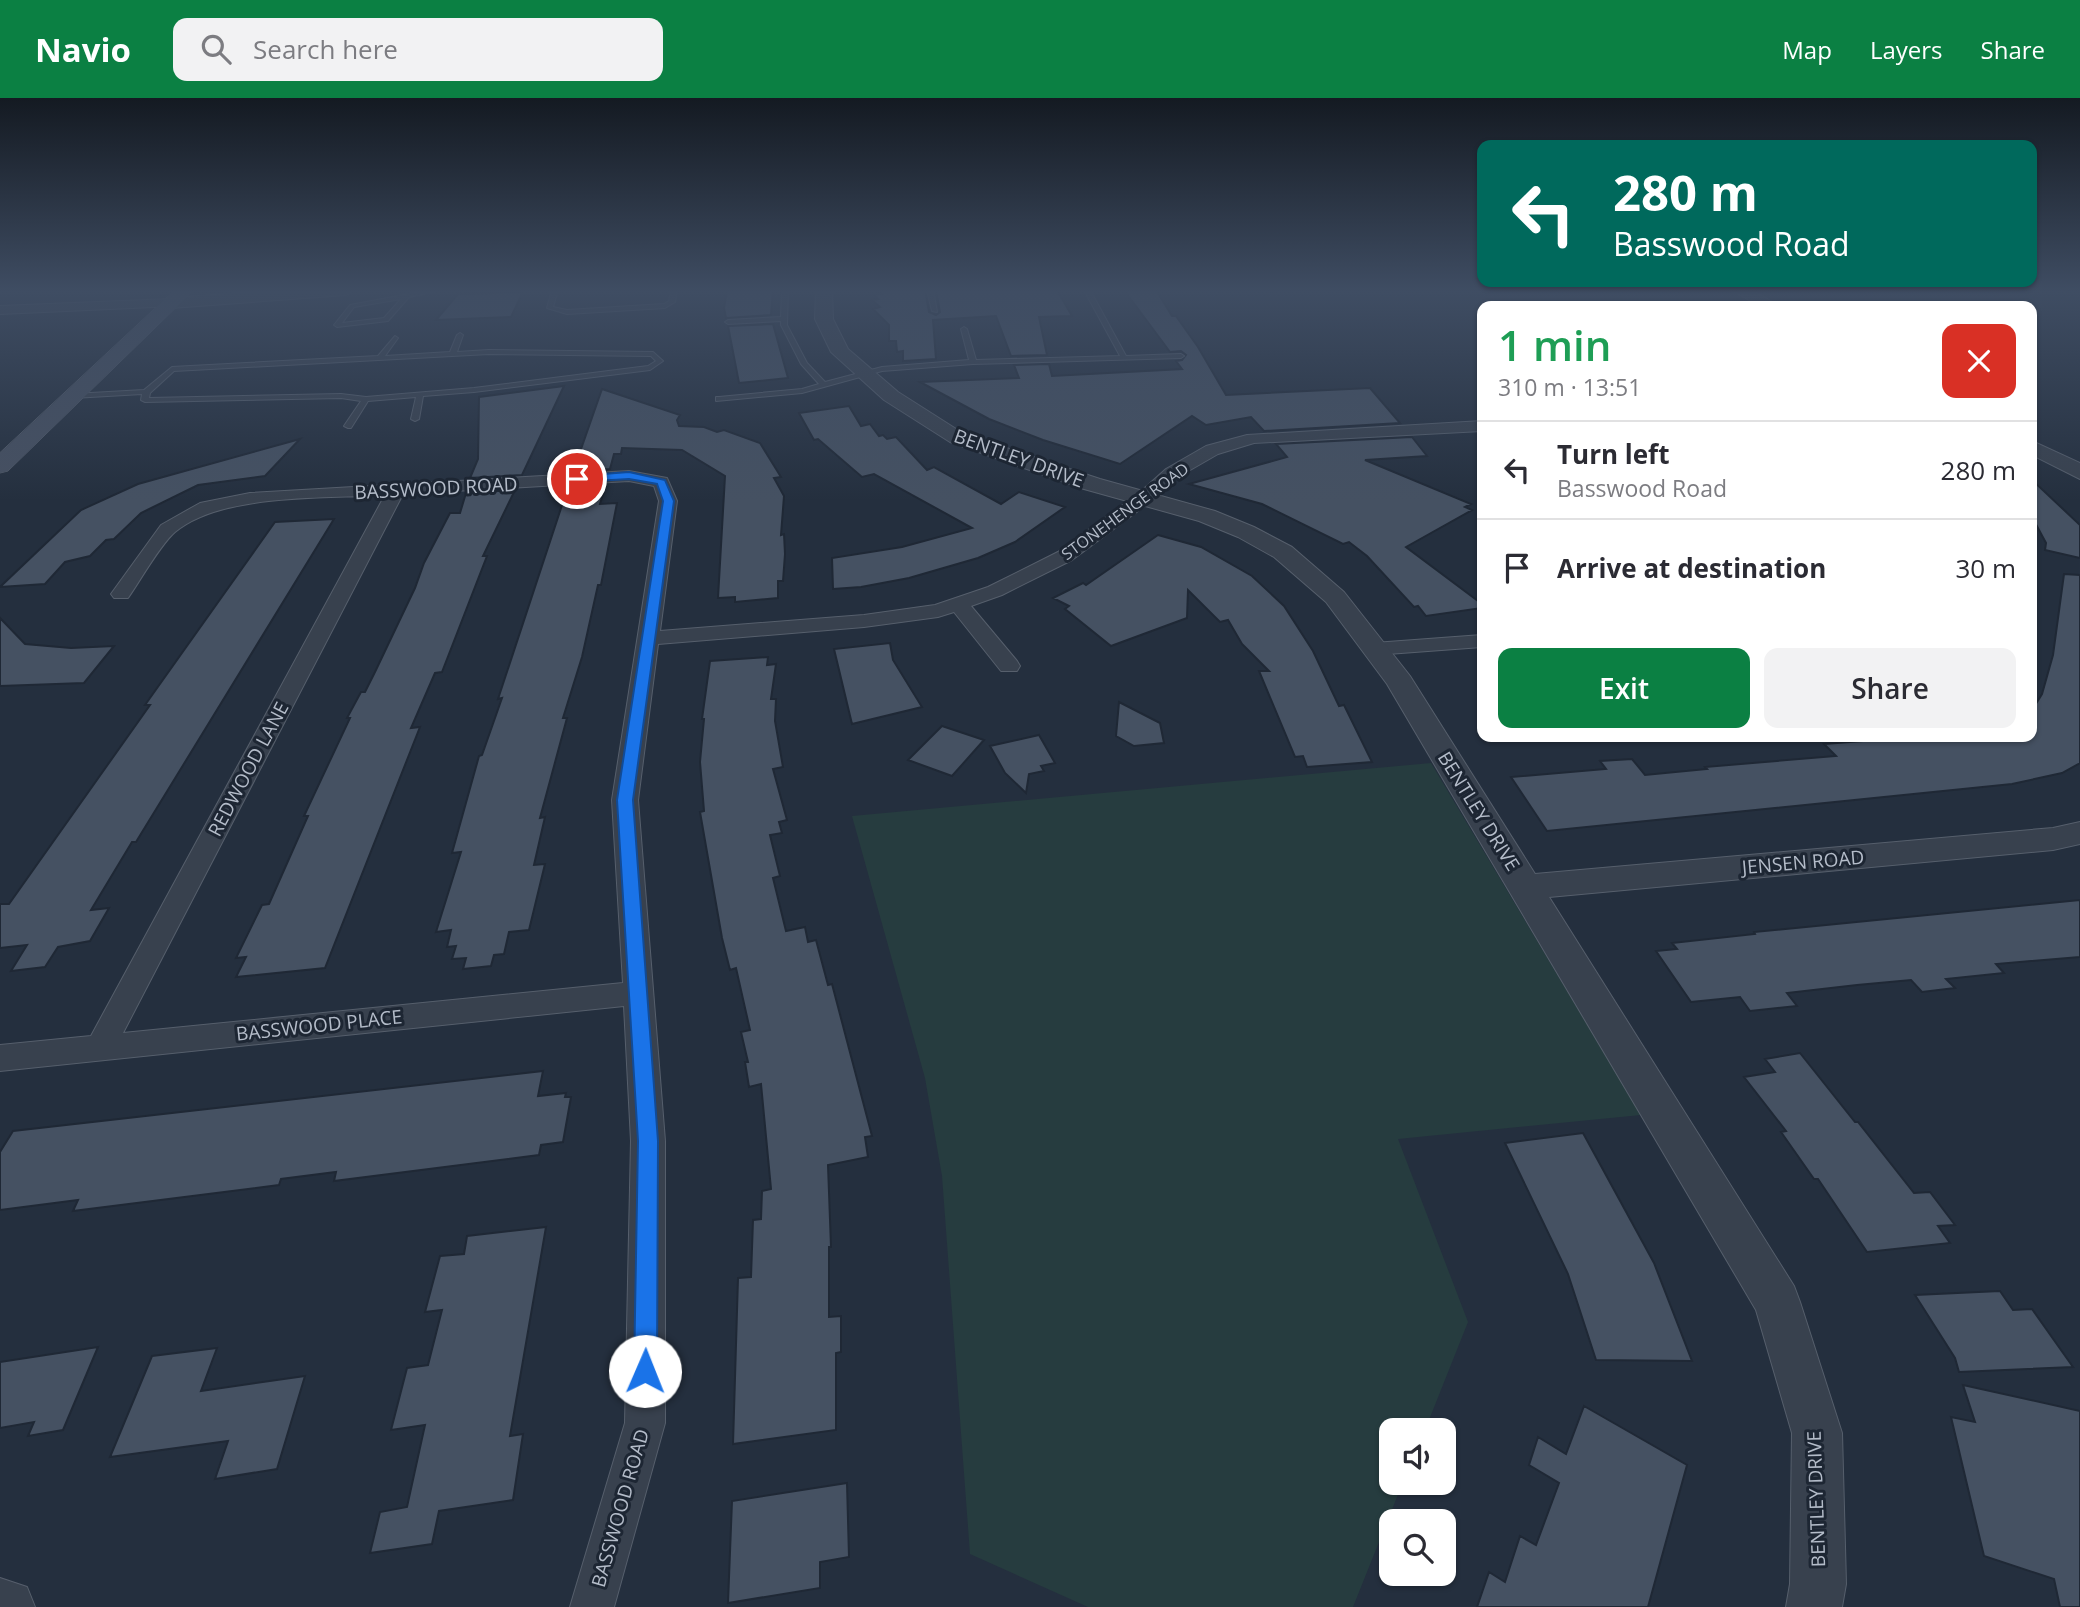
<!DOCTYPE html>
<meta charset="utf-8">
<style>
body{margin:0;font-family:"Open Sans",sans-serif;background:#f2f2f3;color:#2b2b33;height:100vh;display:flex;flex-direction:column;font-size:26px;white-space:nowrap}
*{box-sizing:border-box;margin:0}
p{font-size:23px;color:#7c7c81}
.icon{flex:none;width:38px;height:38px;fill:none;stroke:currentColor;stroke-width:2;stroke-linecap:round;stroke-linejoin:round}
.map{position:relative;flex:1;overflow:hidden}
.panel{position:absolute;left:1477px;top:203px;width:560px;height:441px;display:flex;flex-direction:column;background:#fff;border-radius:14px;box-shadow:0 2px 5px #0004}
.panel>*{flex:none}
.guide{position:absolute;left:1477px;top:42px;width:560px;height:147px;border-radius:14px;box-shadow:0 2px 5px #0004;background:#00695c;color:#fff;overflow:hidden}
.controls{position:absolute;left:1379px;top:1320px;display:grid;gap:14px}
.controls a{display:grid;place-items:center;width:77px;height:77px;border-radius:14px;background:#fff;box-shadow:0 2px 5px #0004;font-size:35px}
.pin{position:absolute;display:grid;place-items:center;width:60px;height:60px;color:#fff;margin:-30px;border:4px solid #fff;border-radius:50%;box-shadow:0 2px 7px #0007}
.me{position:absolute;width:77px;margin:-38px;rotate:1deg;stroke-linejoin:round;filter:drop-shadow(0 0 5px #0008)}
.turn{display:flex;align-items:center;gap:24px;height:147px;padding:0 21px;font-size:32px}
.turn .icon{width:91px;height:91px;stroke-width:2.5}
.turn b{display:block;font-size:49px;line-height:60px}
.round{display:grid;place-items:center;flex:none;width:74px;height:74px;border-radius:14px;background:#f2f2f3}
.overview{display:flex;align-items:center;justify-content:space-between;height:119px;padding:0 21px}
h1{font-size:42px;font-weight:600;line-height:52px;color:#1e9e55}
.button{display:flex;gap:14px;margin-top:auto;padding:14px 21px}
.button a{flex:1;height:80px;border-radius:14px;background:#0b8043;color:#fff;font-size:28px;font-weight:600;line-height:80px;text-align:center}
.button a+a{background:#f2f2f3;color:#2b2b33}
ul{padding:0;list-style:none}
li{display:flex;align-items:center;gap:21px;height:98px;padding:0 21px;border-top:2px solid #e1e1e2}
li div{flex:1}
li b{display:block;font-size:26px}
li em{font-style:normal}
header{display:flex;align-items:center;gap:42px;box-sizing:border-box;height:98px;padding:0 35px;background:#0b8043;color:#fff}
header strong{font-size:33px}
nav{display:flex;gap:38px;margin-inline-start:auto;font-size:24px}
.search{width:490px;height:63px;background:#f2f2f3;display:flex;align-items:center;gap:18px;box-sizing:border-box;padding:0 24px;border-radius:14px;color:#7c7c81;font-size:26px}
.map>svg:first-child{display:block}
</style>
<header>
<strong>Navio</strong>
<div class="search"><svg class="icon" aria-label="search" viewBox="0 0 24 24"><circle cx="10" cy="10" r="6"/><path d="M15 15l6 6"/></svg>Search here</div>
<nav><a>Map</a><a>Layers</a><a>Share</a></nav>
</header>
<div class="map">
<svg width="2080" height="1509" viewBox="0 0 2080 1509">
<rect width="100%" height="100%" fill="#242f3e"/>
<path fill="#263c3f" d="M1431,665l210,352 -243,24 70,183 -43,108h-34v52h12l-50,125h-265l-118,-53 -28,-378 -17,-98 -73,-262z"/>
<path fill="#455162" stroke="#1f2835" stroke-width="2" d="M727,192h46l-2,25 -45,3 -2,-10z
M876,192h49l4,22 7,3 4,-3 -4,-22h121l15,26 -33,1 8,38 -36,1 -15,-40 -63,4 3,39 -33,2v-10l-6,1 -1,-11h-7v-16l-16,-16 7,-2 -8,-7 6,-1 -4,-4 7,-1z
M1124,192h32l16,26h4l22,31 28,48 144,-7 30,35 -136,8 -13,-14 -45,8 -14,-9 -72,48 -77,-24 -54,-21 -69,-37 99,-4 -5,-13 35,-1 3,12 130,-7 -6,-8 6,-1 4,-5 -5,-4 -11,1z
M523,194l-12,25 -75,3 22,-26z
M773,226l15,54 -49,5 -11,-57z
M564,288l-42,89 -52,3 8,-19 1,-62z
M602,291l78,26 -3,5 2,6 25,1 13,5 7,-2 36,13 21,34 -7,1 10,18 -3,39 3,-1 1,20 -2,27h-5v17l-43,4v-5l-17,1 7,-122 -43,-26 -60,-2 -1,6h-7l-4,15 -37,3z
M849,308l12,20 9,-2 9,12 4,-1 4,4 9,-2 31,33 7,-3 67,37 18,-12 46,15 -50,35 -37,16 -69,20 -48,9 -28,2 -1,-31 70,-11 70,-19 -98,-54 -12,3 -44,-38 -4,1 -15,-27z
M1412,339l15,19 -62,4 106,44 -6,3 7,3 -66,37 76,57v4l-56,8 -8,-10 -4,1 -47,-51 -18,-14 -6,2 -81,-40 -73,-20 98,-27 -11,-13z
M300,341l-35,37 -67,9 -57,28 -27,26 -8,1 -16,16 -25,6 -20,22 -45,3 81,-77 57,-26z
M2032,382l48,45v33l-35,-8 1,-7 -14,-26z
M606,387l-6,19 17,-1 -16,82h-3l-16,72 -19,61h4l-27,100 5,-1 -11,48 11,-1 -16,66 -20,2 -5,22 -10,1 -3,11 -28,3 3,-11 -14,1 4,-13 -9,1 4,-17 -15,2 25,-80 -9,1 27,-97 3,-1 20,-57 -4,1 70,-212z
M515,392l-32,66h4l-45,116 -7,1 -24,55 9,-1 -95,241 -89,9 10,-20 -10,1 26,-53 7,-1 39,-88h-4l46,-98h-3l14,-26h4l10,-20 40,-84 9,-25 26,-50h10l6,-20z
M334,421l-198,323h-4l-41,68 18,-2 -19,33 -32,6 -13,20 -34,4 16,-26 -27,3v-44h9l141,-199h-5l130,-183z
M1158,437l43,12 51,29 32,30 29,45 26,55 5,-1 28,57 -65,5 -4,-11 -8,1 -36,-86h10l-27,-27 -14,-24 -8,2 -32,-32 -1,28 -76,28 -46,-37 4,-3 -16,-8 30,-15 3,2z
M2064,476l16,1v188l-18,10 -50,11 -465,47 -36,-54 95,-8 -6,-8 32,-2 13,16 62,-6 -2,-2 131,-11 -12,-12 91,-7h117v-27l10,-16 11,-39z
M0,520l25,26 46,4 43,-2 -30,37 -84,3z
M890,545l3,17 29,47 -70,17 -18,-75z
M768,559l-1,8 9,-1 -5,35h5l-1,22 8,46 -10,2 14,51 -8,2 3,11 -12,2 10,41 -7,2 13,53 19,-4 3,15 8,-2 12,45 4,-1 40,152 -7,1 3,20 -40,8 3,82h-2v70l12,-1v36l-5,1v77l-103,14 5,-166 13,-1 2,-57 8,-1 1,-28 9,-2 -10,-105 -12,3 -4,-25h3l-7,-30 9,-2 -14,-62 -6,2 -8,-32 -22,-126 4,-1 -4,-49 4,-43h-2l8,-58z
M1119,604l41,21 4,20 -30,3 -18,-10z
M942,628l42,14 -32,36 -44,-16z
M1039,637l16,28 -14,3 3,5 -15,3 -3,19 -21,-20 -15,-27z
M2080,802v57l-84,7 8,9 -58,6 9,9 -33,4 -11,-12 -54,5 -70,8 10,13 -47,5 -10,-14 -49,5 -35,-51 21,-2 -5,-6 83,-9 -1,-2z
M1800,955l55,69h3l56,71 16,-1 25,33 -17,1 12,17 -83,9 -49,-73h-4l-33,-47 5,-1 -42,-54 31,-5 -10,-13z
M543,973l-5,25 28,-3 -1,4h6l-8,45 -22,3 -2,10 -205,26 2,-9 -55,7 -2,6 -206,26 5,-11 -78,10v-58l13,-21z
M1583,1035l71,130 38,98 -96,-1 -28,-86 -63,-131z
M546,1129l-36,209 13,-2 -10,66 -74,11 -7,33 -62,9 10,-41 27,-5 18,-82 -34,5 16,-62 21,-3 14,-55 -17,2 15,-56 24,-2 3,-18z
M2000,1193l13,19 19,-1 41,58 -114,5 -4,-14 -40,-63z
M98,1249l-35,83 -35,6 6,-14 -34,6v-66z
M217,1250l-16,43 104,-15 -28,93 -62,10 13,-38 -118,16 42,-101z
M1963,1287l117,26v196h-20l-6,-28 -70,-23 -33,-139 24,5z
M1584,1308l103,59 -39,142h-171l12,-35 16,10 15,-46 16,9 23,-62 -30,-18 9,-28 28,17z
M847,1385l2,74 -29,5v26l-92,15 4,-102z"/>
<g fill="none" stroke-linecap="round" stroke-linejoin="round">
<defs>
<path id="service" d="M431,192h11l-33,7 -21,24 -51,6 -3,-2 16,-20zM401,201l-17,19 -42,5 12,-16z
M552,192h6l-5,17 14,3 97,-6 5,-3 2,-11h6l-2,12 -10,6 -98,6 -20,-6z
M782,192h6l-1,35 20,38 18,19 57,-15 87,-7 -8,-31 3,-2 3,2 9,31 144,-4 -36,-66h6l36,66 55,-2 3,2 -3,2 -208,6 -91,7 -80,22 -86,8v-4h3l83,-8 17,-5 -18,-20 -20,-39v-4l-53,3 -3,-2 3,-2 53,-3z
M927,192h6l4,22 -5,-1z
M460,235l3,2 -6,17 32,-2 164,2 10,9 -13,9 -176,22 -51,4 -4,23 -4,2 -4,-2 5,-22 -48,4 -17,27h-3l-4,-2 17,-25 -20,-3 -196,4 -4,-2 1,-6 -69,4 -4,-2 4,-2 71,-4 28,-23 206,-11 17,-20 3,2 -13,18 65,-4 7,-17zM489,256l162,2 5,5 -8,5 -174,22 -108,9 -25,-3 -192,4 1,-5 24,-22z"/>
<path id="minor" d="M171,201l5,1v6l-176,8v-8z
M1482,323v10l-228,12 -36,11 -40,23 -28,25 -78,58 -70,35 -31,11 46,55 3,5 -3,5h-16l-47,-59 -16,5 -74,10 -206,17 -20,156 27,341v282l-51,184h-44l55,-184 6,-282 -7,-135 -624,65v-26l91,-9 294,-541c-60,4 -163,-2 -210,37 -15,13 -35,49 -47,66h-14l-3,-4 50,-69 39,-22 50,-10 379,-22 38,7 10,23 -17,130 204,-16 71,-10 53,-18 70,-35 80,-58 28,-25 40,-23 41,-11zM629,383l25,5 5,15 -47,299 11,183 -500,50 280,-539z
M1482,537v12l-108,8 -8,-1 -3,-5 3,-5 8,-1z"/>
<path id="tertiary" d="M284,192h70l-8,5 -175,13 -8,-5 8,-5z
M816,192h16l1,29 15,30 50,43 66,42 136,45 115,32 39,16 38,20 52,45 66,84 125,198 518,-46 27,-6v22l-27,6 -504,47 245,389 6,16 42,131 4,151 -4,23h-56l4,-23 2,-151 -36,-123 -369,-626 -61,-82 -52,-45 -36,-20 -39,-16 -115,-32 -134,-47 -66,-42 -53,-48 -16,-33z
M1732,192h20l27,16h-20z
M2032,343l48,22v16l-48,-24z
M0,1480l27,9 8,20h-35z"/>
<path id="secondary" d="M175,192h19l-186,181 -8,2v-20z"/>
</defs>
<use href="#service" stroke="#565f6c" stroke-width="2"/>
<use href="#minor" stroke="#565f6c" stroke-width="2"/>
<use href="#tertiary" stroke="#565f6c" stroke-width="2"/>
<use href="#secondary" stroke="#565f6c" stroke-width="1"/>
<use href="#service" fill="#38414e" fill-rule="evenodd"/>
<use href="#minor" fill="#38414e" fill-rule="evenodd"/>
<use href="#tertiary" fill="#38414e" fill-rule="evenodd"/>
<use href="#secondary" fill="#465061" fill-rule="evenodd"/>
</g>
<linearGradient id="sky" x2="0" y2="1"><stop stop-color="#141a22"/><stop offset="0.48" stop-color="#3f4d63"/><stop offset="1" stop-color="#3f4d63" stop-opacity="0"/></linearGradient>
<rect width="2080" height="403" fill="url(#sky)"/>
<path fill="#1a73e8" stroke="#114b97" stroke-width="2" d="M629,374l36,8 9,21 -41,299 25,341 -1,230 -3,9 -9,3 -8,-3 -3,-9 4,-230 -21,-341 46,-299 -6,-17 -28,-5 -52,3 -5,-3 5,-3z"/>
<g text-anchor="middle" stroke-width="6" stroke-linejoin="round" paint-order="stroke">
<g font-size="16" fill="#b4bcc9" stroke="#1d2633">
<text transform="translate(1125 413) rotate(-36)" y="6">STONEHENGE ROAD</text>
</g>
<g font-size="19" fill="#b4bcc9" stroke="#1d2633">
<text transform="translate(1019 360) rotate(20)" y="7">BENTLEY DRIVE</text>
<text transform="translate(436 390) rotate(-3)" y="7">BASSWOOD ROAD</text>
<text transform="translate(248 671) rotate(-62)" y="7">REDWOOD LANE</text>
<text transform="translate(1479 713) rotate(58)" y="7">BENTLEY DRIVE</text>
<text transform="translate(1803 764) rotate(-5)" y="7">JENSEN ROAD</text>
<text transform="translate(319 927) rotate(-6)" y="7">BASSWOOD PLACE</text>
<text transform="translate(1816 1401) rotate(-92)" y="7">BENTLEY DRIVE</text>
<text transform="translate(620 1410) rotate(-74)" y="7">BASSWOOD ROAD</text>
</g>
</g>
</svg>
<div class="controls">
<a><svg class="icon" aria-label="sound" viewBox="0 0 24 24"><path d="M4 9h4l5-4v14l-5-4H4zM17 9q2 3 0 6"/></svg></a>
<a><svg class="icon" aria-label="search" viewBox="0 0 24 24"><circle cx="10" cy="10" r="6"/><path d="M15 15l6 6"/></svg></a>
</div>
<div class="pin" style="left:577px;top:381px;background:#d93025"><svg class="icon" aria-label="arrive" viewBox="0 0 24 24"><path d="M6 21V4h12l-3 4 3 4H6"/></svg></div>
<svg class="me" style="left:645px;top:1273px" viewBox="-20 -20 40 40"><circle r="19" fill="#fff"/><path d="M0-13L10 11 0 6-10 11z" fill="#1a73e8"/></svg>
<div class="guide">
<div class="turn"><svg class="icon" aria-label="left" viewBox="0 0 24 24"><path d="M17 20v-9H6M10 6l-5 5 5 5"/></svg><div><b>280 m</b>Basswood Road</div></div>
</div>
<section class="panel">
<div class="overview"><div><h1>1 min</h1><p>310 m · 13:51</p></div><a class="round" style="background:#d93025;color:#fff"><svg class="icon" aria-label="close" viewBox="0 0 24 24"><path d="M6 6l12 12M18 6L6 18"/></svg></a></div>
<ul>
<li><svg class="icon" aria-label="left" viewBox="0 0 24 24"><path d="M17 20v-9H6M10 6l-5 5 5 5"/></svg><div><b>Turn left</b><p>Basswood Road</p></div><em>280 m</em></li>
<li><svg class="icon" aria-label="arrive" viewBox="0 0 24 24"><path d="M6 21V4h12l-3 4 3 4H6"/></svg><div><b>Arrive at destination</b></div><em>30 m</em></li>
</ul>
<div class="button"><a>Exit</a><a>Share</a></div>
</section>
</div>
